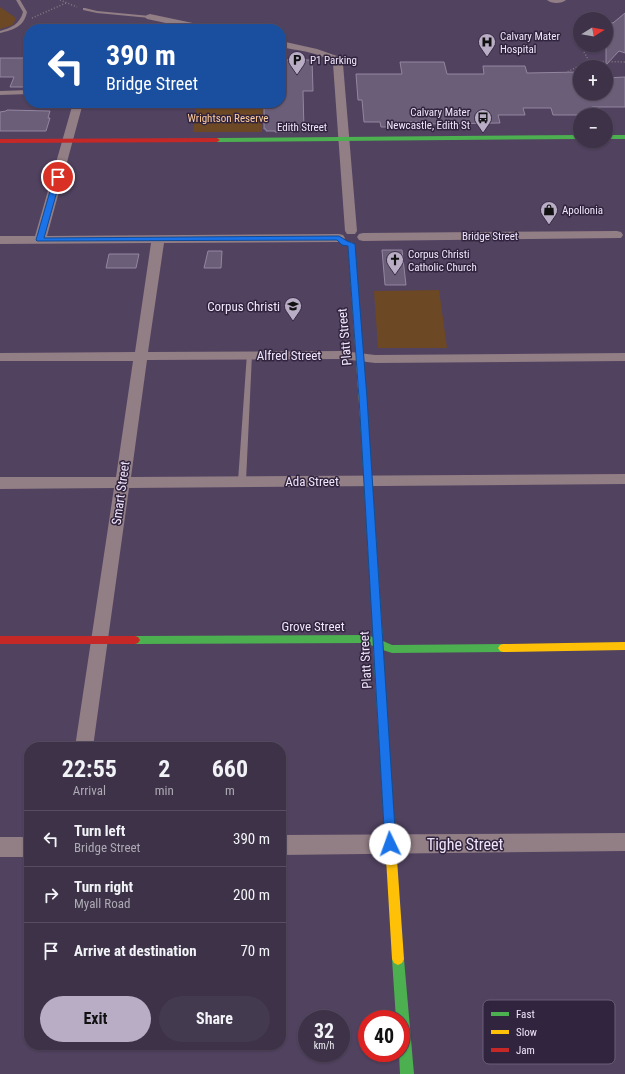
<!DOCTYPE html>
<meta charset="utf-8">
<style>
body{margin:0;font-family:"Roboto Condensed",sans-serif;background:#443a4f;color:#f1f3f6;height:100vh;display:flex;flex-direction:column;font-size:15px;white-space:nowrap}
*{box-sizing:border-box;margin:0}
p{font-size:13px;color:#adaab4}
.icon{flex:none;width:22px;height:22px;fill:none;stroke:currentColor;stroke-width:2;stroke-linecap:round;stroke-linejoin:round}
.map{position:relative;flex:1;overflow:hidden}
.side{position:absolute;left:24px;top:742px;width:262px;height:308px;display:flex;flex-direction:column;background:#3d3248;border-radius:16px;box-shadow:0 1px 3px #0004,0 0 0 1px #564d60}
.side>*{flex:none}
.hud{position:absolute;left:24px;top:24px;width:262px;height:84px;border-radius:16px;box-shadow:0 1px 3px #0004,0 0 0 1px #564d60;background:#1a4fa0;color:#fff;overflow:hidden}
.needle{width:26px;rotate:79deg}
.fabs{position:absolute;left:573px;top:12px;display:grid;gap:8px}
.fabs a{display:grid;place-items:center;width:40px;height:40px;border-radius:50%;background:#3d3248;box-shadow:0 1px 3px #0004,0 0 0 1px #564d60;font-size:20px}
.speed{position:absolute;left:298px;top:1010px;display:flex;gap:8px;font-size:20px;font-weight:700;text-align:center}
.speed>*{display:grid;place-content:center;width:52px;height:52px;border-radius:50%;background:#3d3248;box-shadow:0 1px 3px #0004,0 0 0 1px #564d60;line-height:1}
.speed small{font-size:10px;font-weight:400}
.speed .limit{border:6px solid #d22;background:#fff;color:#111}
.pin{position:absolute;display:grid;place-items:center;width:34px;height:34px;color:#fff;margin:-17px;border:2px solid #fff;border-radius:50%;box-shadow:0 1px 4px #0007}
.me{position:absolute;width:44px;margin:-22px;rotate:357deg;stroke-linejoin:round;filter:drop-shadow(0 0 3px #0008)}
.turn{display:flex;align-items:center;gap:14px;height:84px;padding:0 16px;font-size:18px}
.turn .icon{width:52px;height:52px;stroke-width:2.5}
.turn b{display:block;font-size:28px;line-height:34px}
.eta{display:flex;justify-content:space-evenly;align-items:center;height:68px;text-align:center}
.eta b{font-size:24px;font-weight:700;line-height:28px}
.cta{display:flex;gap:8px;margin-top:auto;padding:8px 16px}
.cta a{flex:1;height:46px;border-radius:24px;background:#b8adc5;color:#111;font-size:16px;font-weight:700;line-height:46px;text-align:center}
.cta a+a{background:#443a4f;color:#f1f3f6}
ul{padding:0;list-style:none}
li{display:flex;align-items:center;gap:12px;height:56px;padding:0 16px;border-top:1px solid #564d60}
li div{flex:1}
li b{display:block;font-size:15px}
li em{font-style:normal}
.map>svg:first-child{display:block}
</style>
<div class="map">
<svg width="625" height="1074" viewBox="0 0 625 1074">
<rect width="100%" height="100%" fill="#514260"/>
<path fill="#6c4825" d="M0,7l16,11 -3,7 -13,4z
M197,103h66l-1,29h-69z
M439,290l8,58h-69l-4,-57z"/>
<path fill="#6b5e78" stroke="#9486a0" d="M625,13v40l-6,-2 -13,14v-43l7,1z
M0,58h29v29h-19l4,-10h-14z
M281,60h31l1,31h-10l1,39h-11v2h-18v-1h-9v-2h-2v-26h17z
M400,62h44l3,12h37l-1,-8h42l2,7 53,-1v21h26v-15l19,-1v30h-33l3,8h-42l-2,-7h-28l2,7h-27l2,8 -78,1 -1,-2h-24l1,5h-17l-1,-5h-16l-2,-22h-4l-2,-26h46z
M7,110l43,1 -2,7h2l-4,13h-46v-19l6,-1z
M382,250h20l4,35h-21z
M208,251h14l-1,17h-17z
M109,254h30l-3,14h-30z"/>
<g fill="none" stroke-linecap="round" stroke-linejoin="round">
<path stroke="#877884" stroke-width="1.5" stroke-dasharray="1 2" stroke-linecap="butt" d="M60,0l17,7
M32,18l34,-15
M584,52l5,9 36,1
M565,73l16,-8 15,-2"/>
<path fill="#927e85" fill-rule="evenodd" d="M16,0h4l7,12c-3,15 -14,18 -27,21v-2c11,-3 20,-7 23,-19z
M85,8l12,3 53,5 2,1 -2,1 -53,-5 -14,-3v-2z
M26,54h3v2h-3z
M29,90v4l-29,1v-4z
M247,353h4l1,2 -6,126 -4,3 -4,-3z"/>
<path fill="#927e85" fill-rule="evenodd" d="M547,0h19c-4,4 -15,4 -19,0z
M150,14l57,12 5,3h-18l-47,-10 -2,-2 2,-2z
M281,41l36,8 20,7 6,8 14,167 -2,3h-8l-2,-3 -12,-167c-7,-11 -39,-14 -52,-17z
M73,103h10l-36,133 292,-2 4,1 2,3 -2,3 -4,1 -175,1 -16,109 195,-1 32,4 250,-2v8l-250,2 -32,-4 -196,1 -16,117 494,-3v10l-496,4 -36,259h-18l39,-259 -114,1v-12h116l17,-116h-133v-8l135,-1 16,-109 -151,1v-8h35z
M617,231l4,1 2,3 -2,3 -258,3 -4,-1 -2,-3 2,-3 4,-1z
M625,833v18l-344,4v-20z
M0,837h29v20h-29z"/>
<path fill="#4caf50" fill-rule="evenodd" d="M580,135v4l-363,3 -3,-2 3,-2z
M606,135h19v4h-19z
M364,415l4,3 15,223 9,4 111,-1 3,1 2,3 -2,3 -3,1 -111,1 -9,-3 8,124 -1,3 -4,2 -4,-2 -1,-3 -8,-128 -7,-3 -231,1 -3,-1 -2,-3 2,-3 3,-1 231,-1 7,2 -13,-219z
M398,953l4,2 2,4 10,115h-14l-1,-21h2v-34h-5l-4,-60 2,-4z"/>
<path fill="#ffc107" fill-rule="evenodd" d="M351,242l3,2 14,174 -4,3 -4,-3 -12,-174z
M625,642v8l-122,2 -3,-1 -2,-3 2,-3 3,-1z
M386,769l4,2 1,3 13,185 -2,4 -4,2 -4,-2 -2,-4 -11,-185 1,-3z"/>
<path fill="#c62828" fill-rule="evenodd" d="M0,139l217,-1 3,2 -3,2 -217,1z
M0,636h135l3,1 2,3 -2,3 -3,1h-135z"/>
</g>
<path fill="#1a73e8" stroke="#114b97" d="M58,175l3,2 -17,61 295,-2 8,5 8,3 12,154 29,446 -2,4 -4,2 -4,-2 -1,-4 -26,-446 -11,-152 -6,-1 -5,-5 -300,1 -1,-1 18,-63z"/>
<defs>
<symbol id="hospital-pin" viewBox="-11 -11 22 30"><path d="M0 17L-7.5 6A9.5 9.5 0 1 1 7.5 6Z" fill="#b8adc5" stroke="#31243e"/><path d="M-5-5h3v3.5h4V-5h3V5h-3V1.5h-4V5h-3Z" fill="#111"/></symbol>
<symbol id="parking-pin" viewBox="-11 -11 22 30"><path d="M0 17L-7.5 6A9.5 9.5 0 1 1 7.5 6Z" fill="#b8adc5" stroke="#31243e"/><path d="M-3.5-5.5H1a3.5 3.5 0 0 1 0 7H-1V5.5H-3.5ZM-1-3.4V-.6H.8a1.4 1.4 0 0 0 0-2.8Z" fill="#111"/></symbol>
<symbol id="bus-pin" viewBox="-11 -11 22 30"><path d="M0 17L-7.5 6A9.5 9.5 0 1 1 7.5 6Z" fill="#b8adc5" stroke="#31243e"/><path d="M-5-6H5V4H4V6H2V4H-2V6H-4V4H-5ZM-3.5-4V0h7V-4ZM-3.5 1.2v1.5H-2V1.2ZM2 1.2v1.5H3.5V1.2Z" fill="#111"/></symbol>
<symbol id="shop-pin" viewBox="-11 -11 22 30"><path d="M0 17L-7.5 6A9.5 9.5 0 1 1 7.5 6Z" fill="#b8adc5" stroke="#31243e"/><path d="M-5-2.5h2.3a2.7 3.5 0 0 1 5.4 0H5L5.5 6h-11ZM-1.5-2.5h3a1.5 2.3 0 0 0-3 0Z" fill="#111"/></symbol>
<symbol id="church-pin" viewBox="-11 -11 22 30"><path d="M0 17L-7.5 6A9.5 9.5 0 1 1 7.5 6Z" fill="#b8adc5" stroke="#31243e"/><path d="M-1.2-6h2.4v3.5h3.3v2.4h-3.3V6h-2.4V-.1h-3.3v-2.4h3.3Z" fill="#111"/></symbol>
<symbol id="school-pin" viewBox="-11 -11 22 30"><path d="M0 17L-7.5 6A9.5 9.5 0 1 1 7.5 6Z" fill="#b8adc5" stroke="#31243e"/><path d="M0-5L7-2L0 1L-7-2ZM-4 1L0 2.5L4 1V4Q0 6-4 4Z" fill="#111"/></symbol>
</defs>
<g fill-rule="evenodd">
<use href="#hospital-pin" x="477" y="32" width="20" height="27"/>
<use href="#parking-pin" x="287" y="50" width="20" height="27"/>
<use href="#bus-pin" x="473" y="108" width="20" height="27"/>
<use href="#shop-pin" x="539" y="200" width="20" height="27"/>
<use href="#church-pin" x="385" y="250" width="20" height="27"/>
<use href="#school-pin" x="283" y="296" width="20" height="27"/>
</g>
<g text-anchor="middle" stroke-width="3" stroke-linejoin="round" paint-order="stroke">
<g font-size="11" fill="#f0e6fb" stroke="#31243e" text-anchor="start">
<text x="500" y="40">Calvary Mater<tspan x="500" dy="13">Hospital</tspan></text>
<text x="310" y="64">P1 Parking</text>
<text x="470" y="116" text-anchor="end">Calvary Mater<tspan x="470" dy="13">Newcastle, Edith St</tspan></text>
<text x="562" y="214">Apollonia</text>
<text x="408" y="258">Corpus Christi<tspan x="408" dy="13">Catholic Church</tspan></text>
</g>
<g font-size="11" fill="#fecd9b" stroke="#31243e">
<text x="228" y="122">Wrightson Reserve</text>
</g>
<g font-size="11" fill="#f0e6fb" stroke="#31243e">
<text x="302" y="131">Edith Street</text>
<text x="490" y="240">Bridge Street</text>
</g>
<g font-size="13" fill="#f0e6fb" stroke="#31243e" text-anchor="end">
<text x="280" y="311">Corpus Christi</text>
</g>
<g font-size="13" fill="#f0e6fb" stroke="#31243e">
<text transform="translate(344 337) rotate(-95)" y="5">Platt Street</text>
<text x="289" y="360">Alfred Street</text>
<text x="312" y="486">Ada Street</text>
<text transform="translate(120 493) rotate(-82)" y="5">Smart Street</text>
<text x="313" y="631">Grove Street</text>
<text transform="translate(365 660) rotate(-93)" y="5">Platt Street</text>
</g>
<g font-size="16" fill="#f0e6fb" stroke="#31243e">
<text x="465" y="850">Tighe Street</text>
</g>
</g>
<rect x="483" y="1000" width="132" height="64" rx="6" fill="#31243e" stroke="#6a5e77" stroke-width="1"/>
<rect x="491" y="1012" width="18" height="4" fill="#4caf50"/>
<rect x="491" y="1030" width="18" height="4" fill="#ffc107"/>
<rect x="491" y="1048" width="18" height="4" fill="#c62828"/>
<g font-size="11" fill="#f0e6fb">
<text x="516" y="1018">Fast</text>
<text x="516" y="1036">Slow</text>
<text x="516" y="1054">Jam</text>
</g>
</svg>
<div class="fabs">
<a><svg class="needle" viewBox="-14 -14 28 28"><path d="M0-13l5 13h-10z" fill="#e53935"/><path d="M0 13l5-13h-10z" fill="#adaab4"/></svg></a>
<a>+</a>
<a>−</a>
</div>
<div class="speed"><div>32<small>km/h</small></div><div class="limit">40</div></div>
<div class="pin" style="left:58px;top:177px;background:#d93025"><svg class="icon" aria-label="arrive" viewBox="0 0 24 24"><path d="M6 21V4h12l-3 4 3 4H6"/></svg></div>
<svg class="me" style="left:390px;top:844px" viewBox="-20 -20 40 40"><circle r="19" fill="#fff"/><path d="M0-13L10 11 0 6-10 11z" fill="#1a73e8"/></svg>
<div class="hud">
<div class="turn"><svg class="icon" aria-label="left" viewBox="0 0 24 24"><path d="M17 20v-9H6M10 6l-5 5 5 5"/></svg><div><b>390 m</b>Bridge Street</div></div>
</div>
<section class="side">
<div class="eta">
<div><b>22:55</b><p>Arrival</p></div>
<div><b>2</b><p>min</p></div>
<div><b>660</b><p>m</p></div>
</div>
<ul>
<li><svg class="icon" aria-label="left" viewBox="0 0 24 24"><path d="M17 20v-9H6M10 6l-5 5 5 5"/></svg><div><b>Turn left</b><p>Bridge Street</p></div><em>390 m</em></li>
<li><svg class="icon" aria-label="right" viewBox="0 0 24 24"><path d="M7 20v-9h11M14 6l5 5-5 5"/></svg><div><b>Turn right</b><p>Myall Road</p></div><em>200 m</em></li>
<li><svg class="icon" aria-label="arrive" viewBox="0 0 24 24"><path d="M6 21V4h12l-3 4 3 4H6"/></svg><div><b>Arrive at destination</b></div><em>70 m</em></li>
</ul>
<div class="cta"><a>Exit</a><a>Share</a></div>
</section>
</div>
